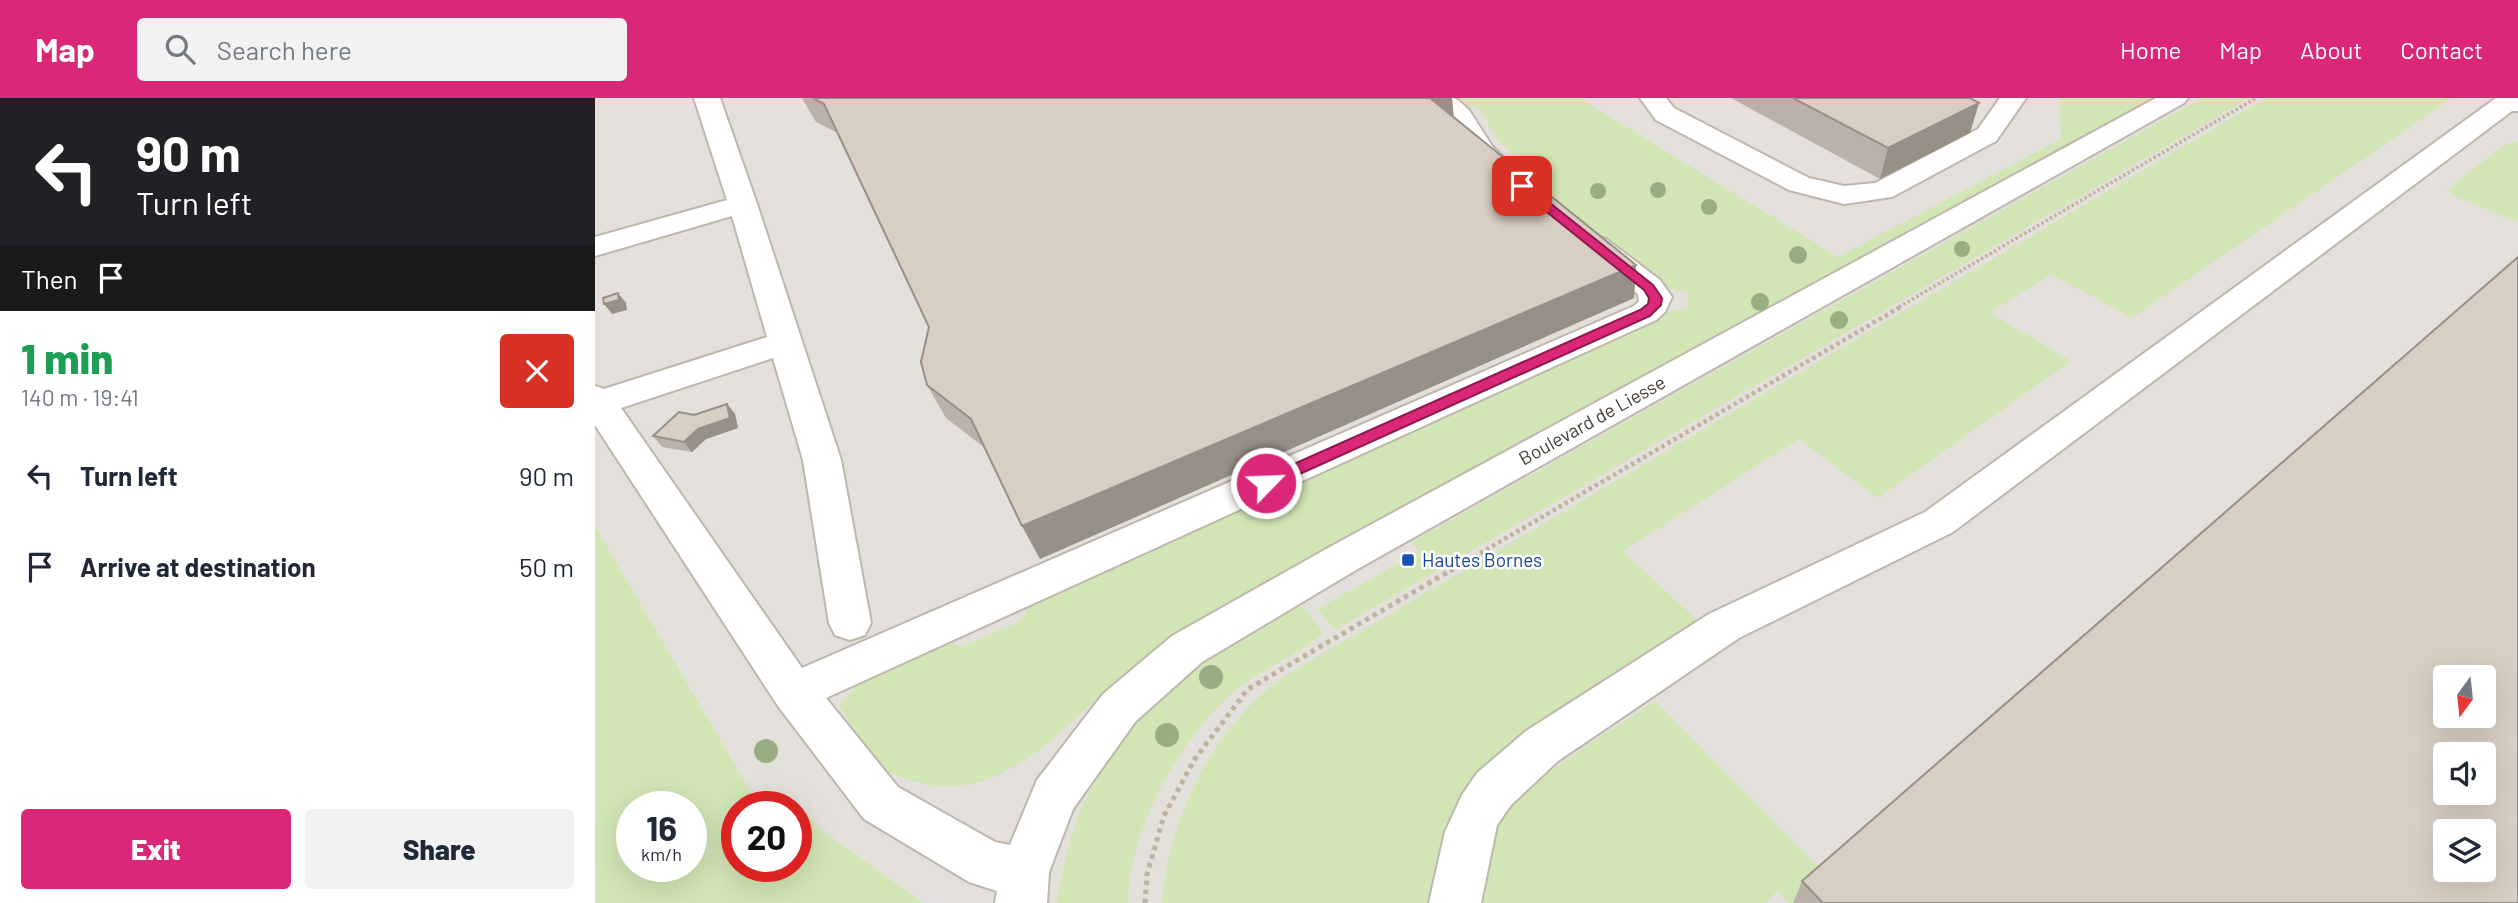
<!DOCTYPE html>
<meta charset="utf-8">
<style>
body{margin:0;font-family:Barlow,sans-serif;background:#f2f2f3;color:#1f2937;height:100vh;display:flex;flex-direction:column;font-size:26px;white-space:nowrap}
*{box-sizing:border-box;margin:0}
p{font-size:23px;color:#747a83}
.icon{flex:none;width:38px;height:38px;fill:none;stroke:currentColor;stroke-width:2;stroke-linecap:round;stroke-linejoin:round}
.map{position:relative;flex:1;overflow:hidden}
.panel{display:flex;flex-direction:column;background:#fff;width:595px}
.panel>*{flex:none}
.top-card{background:#202124;color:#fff;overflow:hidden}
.needle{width:46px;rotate:195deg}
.controls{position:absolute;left:1838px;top:567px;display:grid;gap:14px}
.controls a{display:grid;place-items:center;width:63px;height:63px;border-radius:7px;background:#fff;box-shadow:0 7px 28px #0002;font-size:35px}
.speed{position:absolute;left:21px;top:693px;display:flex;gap:14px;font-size:35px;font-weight:700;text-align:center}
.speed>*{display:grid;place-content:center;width:91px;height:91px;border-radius:50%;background:#fff;box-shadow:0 7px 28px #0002;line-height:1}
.speed small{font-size:18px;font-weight:400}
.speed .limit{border:10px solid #d22;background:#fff;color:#111}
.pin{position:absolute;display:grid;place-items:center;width:60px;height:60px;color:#fff;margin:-30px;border-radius:14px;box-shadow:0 4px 10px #0006}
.me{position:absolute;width:77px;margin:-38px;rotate:66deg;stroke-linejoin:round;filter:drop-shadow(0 0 5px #0008)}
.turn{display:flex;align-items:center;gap:24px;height:147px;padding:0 21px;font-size:32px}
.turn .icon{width:91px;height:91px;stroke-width:2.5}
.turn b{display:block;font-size:49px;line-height:60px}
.then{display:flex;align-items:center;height:66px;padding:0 21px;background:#0003;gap:14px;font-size:26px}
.round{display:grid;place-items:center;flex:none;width:74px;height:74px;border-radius:7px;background:#f2f2f3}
.headline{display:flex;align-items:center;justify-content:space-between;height:119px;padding:0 21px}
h1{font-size:42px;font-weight:800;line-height:52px;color:#1e9e55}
.cta{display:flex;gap:14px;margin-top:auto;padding:14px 21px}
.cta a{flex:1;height:80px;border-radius:7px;background:#db2777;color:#fff;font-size:28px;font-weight:800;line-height:80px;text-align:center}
.cta a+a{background:#f2f2f3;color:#1f2937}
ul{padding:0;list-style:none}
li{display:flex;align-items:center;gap:21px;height:91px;padding:0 21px}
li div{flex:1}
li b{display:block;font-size:26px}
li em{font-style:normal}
header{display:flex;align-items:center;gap:42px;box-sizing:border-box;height:98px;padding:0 35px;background:#db2777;color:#fff}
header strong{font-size:33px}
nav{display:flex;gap:38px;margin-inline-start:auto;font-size:24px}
.search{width:490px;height:63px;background:#f2f2f3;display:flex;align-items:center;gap:18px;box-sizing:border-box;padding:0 24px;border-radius:7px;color:#747a83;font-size:26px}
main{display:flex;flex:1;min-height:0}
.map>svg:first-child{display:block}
</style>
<header>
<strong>Map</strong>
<div class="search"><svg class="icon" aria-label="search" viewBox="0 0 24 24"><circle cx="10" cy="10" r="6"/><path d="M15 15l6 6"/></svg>Search here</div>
<nav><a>Home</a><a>Map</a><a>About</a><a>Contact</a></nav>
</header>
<main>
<section class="panel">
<div class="top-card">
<div class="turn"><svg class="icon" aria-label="left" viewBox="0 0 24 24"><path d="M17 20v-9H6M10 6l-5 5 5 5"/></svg><div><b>90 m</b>Turn left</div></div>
<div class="then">Then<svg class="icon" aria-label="arrive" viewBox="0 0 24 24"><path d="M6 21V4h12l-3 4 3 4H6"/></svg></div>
</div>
<div class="headline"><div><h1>1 min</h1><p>140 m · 19:41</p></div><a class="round" style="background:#d93025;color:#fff"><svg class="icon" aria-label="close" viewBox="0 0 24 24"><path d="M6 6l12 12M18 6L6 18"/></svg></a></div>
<ul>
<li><svg class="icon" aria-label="left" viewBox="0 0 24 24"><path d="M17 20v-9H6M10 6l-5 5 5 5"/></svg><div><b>Turn left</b></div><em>90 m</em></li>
<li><svg class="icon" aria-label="arrive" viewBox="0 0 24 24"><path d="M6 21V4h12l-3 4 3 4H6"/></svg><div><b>Arrive at destination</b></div><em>50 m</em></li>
</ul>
<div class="cta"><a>Exit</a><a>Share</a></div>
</section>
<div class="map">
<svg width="1923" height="805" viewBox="0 0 1923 805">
<rect width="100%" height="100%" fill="#f4f0ea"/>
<path fill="#e3dfdb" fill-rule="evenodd" d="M0,0h1923v805h-1702l-20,-37v-59h-36l-165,-281zM1850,579h38v39h-38zM1850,656h38v39h-38zM1850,733h38v39h-38z"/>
<path fill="#d2e5b5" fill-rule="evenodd" d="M849,0h135l259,159 223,-118 -1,-41h96l-978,535c-20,14 -41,28 -59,45 -55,49 -116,125 -198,105 -12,-3 -26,-6 -35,-13 -21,-15 -33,-44 -47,-65l28,-30 72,-34 23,5 57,-24 16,-23 627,-286 25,-5 2,-16 -22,-4 -38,-32h-9l-93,-77 -2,-15 -27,-23 -19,-33z
M1607,0h47l-914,532 -17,-21 102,-58 -8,-9z
M1671,0h186l-320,220 -81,-44 -61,39 81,48 -193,137 -79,-59 -176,112 76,71 -228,164 -18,29 -22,88h-269c7,-87 51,-176 123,-227z
M1923,43v81l-66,-27 2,-2 -8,-3 58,-45z
M0,428l165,281h-23v59h59v-47l10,-6 18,19 99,71h-328zM37,709h59v59h-59z
M707,507l21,28c-24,21 -55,33 -81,52 -58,44 -114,145 -114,218h-71c5,-30 10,-59 22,-88 23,-56 68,-112 116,-150 32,-24 72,-41 107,-60z
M1060,603l172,174 -31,28h-8l-11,-12 -12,12h-285c5,-23 6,-54 16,-74 22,-46 116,-98 159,-128z"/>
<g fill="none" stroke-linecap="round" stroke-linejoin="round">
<defs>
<path id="minor" d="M99,0h26l37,106 84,256 30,163 -6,12 -15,5 -15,-5 -6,-12 -26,-163 -30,-102 -152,50 181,260 832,-362 5,-5 -1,-7 -54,-43 -4,-6 4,-6 11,-3 11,3 54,41 12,17 -7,15 -9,8 -830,378 72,89 97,55 15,3 27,-65 66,-86 69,-58 156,-88 828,-450h32l-4,5 -828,467 -154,92 -67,60 -62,87 -24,63 -2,31h-52l2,-12 -28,-9 -105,-63 -86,-113 -183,-281v-39l9,3 163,-52 -35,-121 -137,40v-19l132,-37z
M824,0h35l5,3 10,9 23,36 26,26 -4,6c-39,10 -47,-42 -68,-62 -8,-8 -20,-9 -27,-18z
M1045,0h26l8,10 135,70 35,8 31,-3 103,-54 22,-31h26l-30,43 -104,56 -48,7 -55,-14 -133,-70z
M1901,0h22v13h-6l-559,421 -214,106 -181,123 -47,44 -14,20 -16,78h-52l16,-71 17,-37 15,-22 49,-42 183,-117 216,-102z"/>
</defs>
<use href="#minor" stroke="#bfb7ad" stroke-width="4"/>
<path stroke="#c0b29f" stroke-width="3.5" stroke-dasharray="2.5 2.5" stroke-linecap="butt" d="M1304,209l357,-209"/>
<path stroke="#c0b29f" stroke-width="4.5" stroke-dasharray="3.5 3.5" stroke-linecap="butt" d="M855,473l452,-265"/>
<path stroke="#c0b29f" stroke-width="5" stroke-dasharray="4.5 4.5" stroke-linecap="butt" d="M550,805l2,-29 17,-58 30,-56 54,-71 205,-120"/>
<use href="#minor" fill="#fff" fill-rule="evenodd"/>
</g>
<g fill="#99ad83">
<circle cx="1063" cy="92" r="8"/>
<circle cx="1003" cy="93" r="8"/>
<circle cx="1114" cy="109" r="8"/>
<circle cx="1367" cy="151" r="8"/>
<circle cx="1203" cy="157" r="9"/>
<circle cx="1165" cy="204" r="9"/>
<circle cx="1244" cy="222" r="9"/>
<circle cx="616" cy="579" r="12"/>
<circle cx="572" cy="637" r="12"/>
<circle cx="171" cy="653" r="12"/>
</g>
<path fill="#bab1a8" d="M207,0h650l2,20 182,147 -2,33 -594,261 -55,-111 -39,-30 -19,-33 2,-58 -91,-194 -22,-11z
M1136,0h239v35l-90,46z
M132,306l8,10 3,14 -32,11 -14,13 -30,-5 -9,-11 41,-21z
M1207,783l716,22h-725z"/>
<path fill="#979088" d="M834,0h23l2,24z
M1384,5l-9,30 -90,46 8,-31z
M1041,167l-2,33 -594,261 -18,-33z
M23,195l8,10 1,7 -15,4 -8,-10z
M132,306l8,10 3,14 -32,11 -14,13 -8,-10z"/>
<path fill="#d8cec3" stroke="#979088" stroke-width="2" fill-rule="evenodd" d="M218,0h617l206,167 -614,261 -51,-107 -44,-34 -6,-23 8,-35 -105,-223z
M1198,0h177l9,5 -91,45z
M1923,159v646h-695l-21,-22zM1850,579h38v39h-38zM1850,656h38v39h-38zM1850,733h38v39h-38z
M23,195l1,7 -15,4 -1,-6z
M132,306l3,14 -32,11 -14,13 -31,-6 26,-24 15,3z"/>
<path fill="#db2777" stroke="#8e194d" stroke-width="2" d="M923,86h8l127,101 9,13 -1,7 -11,11 -379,171h-11l-2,-4 2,-4 380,-169 8,-6 1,-6 -5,-8 -126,-101z"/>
<rect fill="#1a4fb4" stroke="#fff" stroke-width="2.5" x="806" y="455" width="14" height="14" rx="3.5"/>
<g text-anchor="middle" stroke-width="5" stroke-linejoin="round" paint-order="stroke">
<g font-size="19" fill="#474038" stroke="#fff">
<text transform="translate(997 322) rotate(-29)" y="7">Boulevard de Liesse</text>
</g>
<g font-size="19" fill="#164399" stroke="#fff" text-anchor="start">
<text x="827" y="469">Hautes Bornes</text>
</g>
</g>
</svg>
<div class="controls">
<a><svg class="needle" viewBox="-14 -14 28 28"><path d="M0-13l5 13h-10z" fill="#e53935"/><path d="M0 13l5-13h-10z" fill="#747a83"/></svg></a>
<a><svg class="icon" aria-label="sound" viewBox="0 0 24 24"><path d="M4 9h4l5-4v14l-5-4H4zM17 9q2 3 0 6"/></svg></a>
<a><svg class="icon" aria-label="layers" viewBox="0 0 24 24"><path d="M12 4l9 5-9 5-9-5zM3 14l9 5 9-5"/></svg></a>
</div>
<div class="speed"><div>16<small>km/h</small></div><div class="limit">20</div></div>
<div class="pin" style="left:927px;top:88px;background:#d93025"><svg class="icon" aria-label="arrive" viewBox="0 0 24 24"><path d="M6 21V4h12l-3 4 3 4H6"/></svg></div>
<svg class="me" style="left:671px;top:385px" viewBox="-20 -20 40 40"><circle r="17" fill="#db2777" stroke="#fff" stroke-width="3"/><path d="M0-11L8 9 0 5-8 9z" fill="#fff"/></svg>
</div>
</main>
